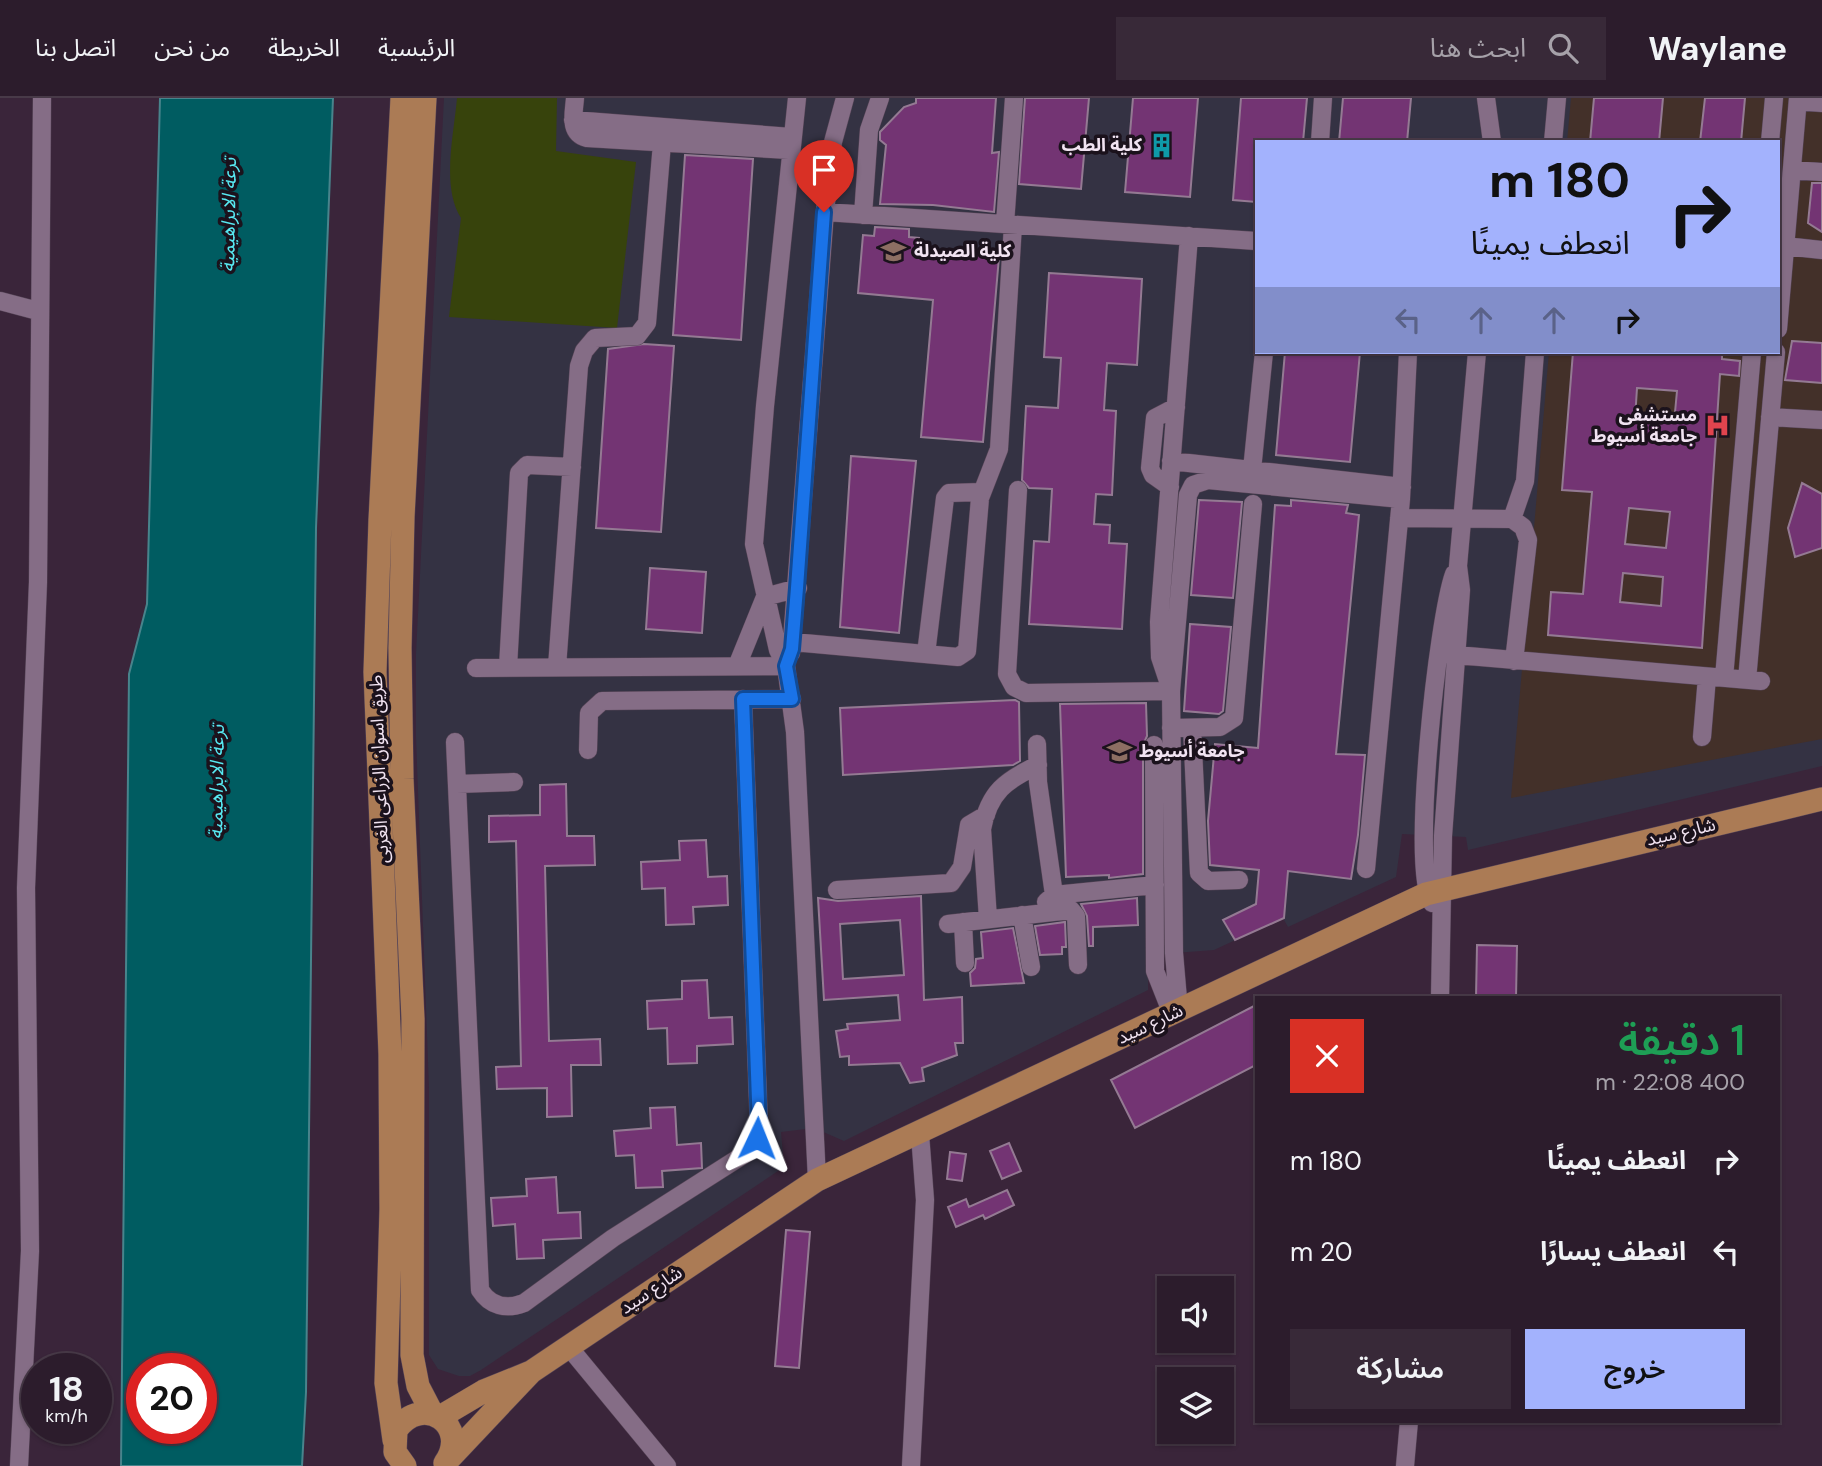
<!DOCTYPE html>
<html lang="ar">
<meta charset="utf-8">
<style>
body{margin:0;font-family:"DM Sans","Noto Sans Arabic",sans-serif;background:#382938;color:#f1f3f6;direction:rtl;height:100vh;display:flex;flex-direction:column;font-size:26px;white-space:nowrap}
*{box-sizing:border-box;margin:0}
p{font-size:23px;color:#a6a1a9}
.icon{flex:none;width:38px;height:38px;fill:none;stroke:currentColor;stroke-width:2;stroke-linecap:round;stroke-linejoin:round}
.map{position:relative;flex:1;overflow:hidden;direction:ltr}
.sheet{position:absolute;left:1255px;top:898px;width:525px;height:427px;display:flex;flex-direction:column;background:#2c1c2c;border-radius:0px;box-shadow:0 2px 5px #0004,0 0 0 2px #483a48;direction:rtl}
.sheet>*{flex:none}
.guide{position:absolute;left:1255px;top:42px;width:525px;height:214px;border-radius:0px;box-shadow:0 2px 5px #0004,0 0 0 2px #483a48;direction:rtl;background:#a3b2fd;color:#111;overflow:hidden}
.fabs{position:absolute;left:1157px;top:1178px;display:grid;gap:14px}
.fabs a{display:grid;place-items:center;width:77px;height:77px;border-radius:0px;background:#2c1c2c;box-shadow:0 2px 5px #0004,0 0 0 2px #483a48;font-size:35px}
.speed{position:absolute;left:21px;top:1255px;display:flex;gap:14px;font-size:35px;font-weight:700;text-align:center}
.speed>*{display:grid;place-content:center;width:91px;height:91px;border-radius:50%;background:#2c1c2c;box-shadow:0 2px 5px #0004,0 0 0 2px #483a48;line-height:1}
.speed small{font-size:18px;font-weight:400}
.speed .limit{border:10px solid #d22;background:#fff;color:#111}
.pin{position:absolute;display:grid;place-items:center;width:60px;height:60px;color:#fff;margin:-72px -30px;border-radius:50% 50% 50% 0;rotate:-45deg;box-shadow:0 0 7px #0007}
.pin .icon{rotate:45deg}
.me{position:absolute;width:77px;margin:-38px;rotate:2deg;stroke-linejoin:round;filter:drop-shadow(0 0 5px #0008)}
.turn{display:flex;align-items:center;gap:24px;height:147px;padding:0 35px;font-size:32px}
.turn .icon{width:91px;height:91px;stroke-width:2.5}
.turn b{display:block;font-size:49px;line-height:60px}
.lanes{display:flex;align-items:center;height:66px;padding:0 35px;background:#0003;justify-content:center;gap:35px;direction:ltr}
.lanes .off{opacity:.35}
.round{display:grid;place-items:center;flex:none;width:74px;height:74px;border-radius:0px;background:#382938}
.summary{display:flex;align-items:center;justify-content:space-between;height:119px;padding:0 35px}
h1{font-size:42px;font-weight:600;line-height:52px;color:#1e9e55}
.cta{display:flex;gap:14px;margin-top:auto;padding:14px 35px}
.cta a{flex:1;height:80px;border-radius:0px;background:#a3b2fd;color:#111;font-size:28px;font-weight:600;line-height:80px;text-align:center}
.cta a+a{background:#382938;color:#f1f3f6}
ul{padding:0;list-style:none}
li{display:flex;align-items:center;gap:21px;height:91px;padding:0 35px}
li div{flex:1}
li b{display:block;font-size:26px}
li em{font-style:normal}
header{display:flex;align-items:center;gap:42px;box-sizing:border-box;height:98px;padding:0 35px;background:#2c1c2c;border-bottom:2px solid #483a48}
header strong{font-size:33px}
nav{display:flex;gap:38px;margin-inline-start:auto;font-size:24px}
.search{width:490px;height:63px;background:#382938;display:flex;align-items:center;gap:18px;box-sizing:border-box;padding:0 24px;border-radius:0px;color:#a6a1a9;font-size:26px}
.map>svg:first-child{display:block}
</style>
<header>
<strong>Waylane</strong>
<div class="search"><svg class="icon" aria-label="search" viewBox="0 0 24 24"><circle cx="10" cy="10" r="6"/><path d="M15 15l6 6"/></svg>ابحث هنا</div>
<nav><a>الرئيسية</a><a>الخريطة</a><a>من نحن</a><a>اتصل بنا</a></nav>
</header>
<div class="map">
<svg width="1822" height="1368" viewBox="0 0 1822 1368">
<rect width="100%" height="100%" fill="#3a253a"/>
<path fill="#343243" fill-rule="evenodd" d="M444,0h1378v668l-354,84 -2,-13 -64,-3 -6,43 -108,50 -5,-9 -69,32 -66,5v35l-304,151 -30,-13 -33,4 3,35 -303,203 -11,6h-11l-21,-7 -9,-14v-267l-13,-351v-83zM1256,44h522v210h-522z"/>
<path fill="#433029" d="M1571,0h251v641l-311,59 38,-446h229v-210h-211z"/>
<path fill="#37430c" d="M457,0h100l-1,53 80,11 -19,166 -168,-11 12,-99c-20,-31 -7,-84 -4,-120z"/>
<path fill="#005c61" stroke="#48848c" stroke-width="2" fill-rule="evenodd" d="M160,0h173l-17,430 -10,864 -4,74h-181l8,-792 18,-70zM142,1270h59v60h-59z"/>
<path fill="#733473" stroke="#947a93" stroke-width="2" fill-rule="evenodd" d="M916,0h80l-4,55 7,-1 -5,60 -61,-7 -53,-1 6,-59 -6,-5v-8l24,-25 12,-4z
M1025,0h64l-8,91 -62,-5z
M1133,0h65l-8,99 -65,-5z
M1241,0h66l-4,44h-47v60l-23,-2z
M1343,0h68l-4,44h-68z
M1594,0h69l-4,44h-69z
M1705,0h40l-4,44h-41z
M685,57l68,4 -12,181 -68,-5z
M1812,85h10v49l-14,-9z
M875,129l34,2v8l10,1 -1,12 81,7 -16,185 -62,-5 12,-137 -75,-7 5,-58 11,1z
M1049,175l93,6 -5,86 -30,-2 -3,47 12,1 -4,84 -16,-1 -2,30 16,1 -1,18 18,1 -5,85 -93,-5 5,-83 15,1 3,-53 -23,-1 -7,-8 4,-74 32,2 3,-50 -17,-1z
M1792,243l30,2v40l-37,-3z
M644,246l30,2 -13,186 -65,-4 12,-179z
M1285,254h75l-10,110 -74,-7z
M1573,254h149v7l18,2 -1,15 -19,-2 -18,274 -154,-13 3,-43 32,2 9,-102 -30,-2zM1637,290l40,3 -3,32 -39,-4zM1629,410l41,4 -4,36 -41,-4zM1623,475l40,4 -2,29 -41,-4z
M851,358l65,5 -17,172 -59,-6z
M1802,385l20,11v54l-27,9 -7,-29z
M1199,402l43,2 -9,96 -42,-3z
M1291,402l57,5 -2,8 13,2 -23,239 29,1 -7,80 -7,44 -63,-8 -4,47 -49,22 -12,-20 33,-16 3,-34 -49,-5 -2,-44 7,-77 43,4 17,-243 16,1z
M650,470l56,4 -4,61 -56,-4z
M1190,526l41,3 -8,84 -4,3 -35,-3z
M1015,602l4,2 1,59 -7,4 -170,10 -3,-67z
M1146,605l1,33 -4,9v129l-34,4v-3l-43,2 -6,-173z
M566,686l1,52h27l1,29 -50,1 4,175 51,-2 1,26h-30l1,51 -25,1v-29l-50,1 -1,-22 25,-1 -5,-225 -27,1v-26l51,-1v-30z
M706,742l2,37 19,-1 1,29 -35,2 1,17 -28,1 -1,-37 -23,1 -1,-27 39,-2 -1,-19z
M921,798l3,104 38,-3 1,46h-8l2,12 -35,13 2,13 -14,2 -10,-20 -51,2v-9l-9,1 -4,-26 12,-2 -1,-5 53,-4 -2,-25 -74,5 -6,-102 20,3zM900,822l4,55 -61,4 -3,-55z
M1137,800l1,27 -45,2v19h-4l-2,-30 -6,-12z
M1065,824l1,25h-4v7l-22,1 -5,-29z
M1013,830l11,55 -53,3 -1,-13 5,-5 1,-9 7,-1 -2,-26z
M1477,847l40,1 -1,52h-40z
M707,882l2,38 23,-1 1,27 -36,2v17l-29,1 -1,-36 -19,1 -1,-28 35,-2v-18z
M1256,907v60l-121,63 -24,-48z
M675,1009l2,38 24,-2 1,25 -40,3 1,16 -27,1 -2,-33 -18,1 -2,-25 37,-3 -1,-20z
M1009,1045l12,28 -19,8 -12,-28z
M950,1054l16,2 -4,27 -15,-2z
M556,1079l2,36 22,-1 1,26 -38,2 1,18 -27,1 -2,-35 -22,2 -2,-28 36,-2 -1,-17z
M1007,1092l7,15 -29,14 -2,-4 -27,12 -8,-20 18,-8 3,8z
M786,1132l24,2 -11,136 -24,-2z"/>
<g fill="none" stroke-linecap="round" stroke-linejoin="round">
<defs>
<path id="minor" d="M575,0c-1,15 -7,35 12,40l202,12
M797,0l-32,308 -11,138 24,106 8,16 9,66 22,448
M1486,0l6,44
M1798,3l24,2
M573,22l218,17
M1320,44l3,-44
M1553,44l4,-44
M1770,44l4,-44
M1792,72l30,2
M825,114l431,29
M863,117l6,-85 11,-32
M1005,126l9,-126
M1785,148l37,4
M0,203l38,10
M1778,231l20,-231
M1770,319l52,3
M1171,363l231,26
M1252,372l12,-118
M1170,389l-17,-12 -3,-7 5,-50 21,-11
M1018,392l-11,184 7,13 12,6 145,-2
M1399,420l113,1 11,8 5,13 -14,121
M1512,421l13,-38 10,-129
M793,544l165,15 9,-6 13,-153 19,-49 14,-224
M791,555l34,-441 8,-70 12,-44
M926,556l19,-156 4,-5 32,-1
M1445,556l316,27
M737,568l28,-69 33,-9
M508,569l11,-194 8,-8 45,2
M557,569l22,-301 5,-15 11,-13 42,-2 10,-13 15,-180
M476,570l310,-2
M1724,580l28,-326
M1747,582l29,-328
M1170,589l-10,-30 -1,-35 30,-386
M1171,630l49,-1 14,-9 19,-214
M1192,630l7,145 9,8 31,-1
M1702,639l5,-60
M455,644l25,548c10,16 26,20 44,13l89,-65 135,-86 9,-14 2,-11 -16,-428
M1037,646l1,38 16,113
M1154,647l1,226 17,43
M588,652l1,-37 13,-12 190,-2
M457,686l57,-2
M1366,771l35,-370 7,-147
M837,792l114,-7 11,-16 7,-42 17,-10
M1046,804l8,-7 101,-10
M1432,805c-22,-35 6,-285 22,-329
M1022,817l9,52
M988,821l-6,-90c7,-37 24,-49 56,-64
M963,824l2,41
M948,826l123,-14 5,6 2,49
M1440,900l3,-162 18,-246 -3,-24 19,-214
M1179,913l-5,-58 -3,-262 17,-196 5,-10 15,-5 193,19
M568,1248l99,120
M19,1368l11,-215 -4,-363 12,-306 4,-484
M911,1368l14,-266 -5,-66
M1405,1368l4,-45"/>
<path id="major" d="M425,0l-22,419 -3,131 2,131 11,240 -1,336 6,31 14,27
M440,1319l44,-26 47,-19
M394,1342l-8,-57 5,-174 -1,-155 -15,-382 5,-152 22,-422
M447,1363l84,-89 286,-192 609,-286 396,-95
M405,1368l-10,-14 1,-22c27,-38 75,-4 49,33"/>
</defs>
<use href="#minor" stroke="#564557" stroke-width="19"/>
<use href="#major" stroke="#564557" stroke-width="24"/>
<use href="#minor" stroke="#856d86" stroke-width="18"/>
<use href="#major" stroke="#ab7b55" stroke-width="23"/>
</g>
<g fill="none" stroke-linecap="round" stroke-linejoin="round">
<defs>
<path id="route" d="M757,1040l2,-11 -16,-428h49l-6,-33 6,-17 5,-61 27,-376"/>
</defs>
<use href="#route" stroke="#114b97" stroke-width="18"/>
<use href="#route" stroke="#1a73e8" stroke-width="12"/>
</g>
<defs>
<symbol id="building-bare" viewBox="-9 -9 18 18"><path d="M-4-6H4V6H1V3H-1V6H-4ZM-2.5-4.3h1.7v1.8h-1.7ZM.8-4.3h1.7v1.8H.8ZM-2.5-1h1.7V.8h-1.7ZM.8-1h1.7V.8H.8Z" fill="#0f9aa8" stroke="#1b121c" stroke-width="2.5" paint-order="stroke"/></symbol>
<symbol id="school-bare" viewBox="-9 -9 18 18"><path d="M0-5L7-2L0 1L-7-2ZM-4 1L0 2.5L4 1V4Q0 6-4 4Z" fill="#8d6e63" stroke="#1b121c" stroke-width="2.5" paint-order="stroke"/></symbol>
<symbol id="hospital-bare" viewBox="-9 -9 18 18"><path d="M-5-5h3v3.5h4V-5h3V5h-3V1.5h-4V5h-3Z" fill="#e0444e" stroke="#1b121c" stroke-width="2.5" paint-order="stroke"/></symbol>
<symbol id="university-bare" viewBox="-9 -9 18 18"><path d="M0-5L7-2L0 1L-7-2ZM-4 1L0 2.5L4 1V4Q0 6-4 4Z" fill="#8d6e63" stroke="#1b121c" stroke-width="2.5" paint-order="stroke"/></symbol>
</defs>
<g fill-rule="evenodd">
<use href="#building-bare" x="1144" y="30" width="35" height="35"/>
<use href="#school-bare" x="876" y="136" width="35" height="35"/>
<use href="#hospital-bare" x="1700" y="310" width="35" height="35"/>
<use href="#university-bare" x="1102" y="636" width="35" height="35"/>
</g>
<g text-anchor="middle" stroke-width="7" stroke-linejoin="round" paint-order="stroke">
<g font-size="18" font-weight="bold" fill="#f1e3f1" stroke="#1b121c" text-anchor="end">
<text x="1142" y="53">كلية الطب</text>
<text x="914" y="159" text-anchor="start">كلية الصيدلة</text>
<text x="1697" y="323">مستشفی<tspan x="1697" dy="21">جامعة أسيوط</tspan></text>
<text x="1139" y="659" text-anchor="start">جامعة أسيوط</text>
</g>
<g font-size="18" fill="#f1e3f1" stroke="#1b121c">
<text transform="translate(379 671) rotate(-92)" y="6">طريق اسوان الزراعى الغربى</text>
<text transform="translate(1681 734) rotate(-13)" y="6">شارع سيد</text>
<text transform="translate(1150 926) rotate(-25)" y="6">شارع سيد</text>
<text transform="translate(651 1192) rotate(-34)" y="6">شارع سيد</text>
</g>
<g font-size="19" font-style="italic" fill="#57e8f1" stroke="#1b121c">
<text transform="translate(228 117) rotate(-89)" y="7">ترعة الابراهيمية</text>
<text transform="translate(216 684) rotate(-89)" y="7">ترعة الابراهيمية</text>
</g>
</g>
</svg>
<div class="fabs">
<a><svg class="icon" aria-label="sound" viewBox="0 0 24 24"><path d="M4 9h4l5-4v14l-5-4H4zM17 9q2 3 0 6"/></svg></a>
<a><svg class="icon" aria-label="layers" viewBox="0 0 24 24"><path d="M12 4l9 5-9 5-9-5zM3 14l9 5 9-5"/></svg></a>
</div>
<div class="speed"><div>18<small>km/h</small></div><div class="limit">20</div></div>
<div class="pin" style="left:824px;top:114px;background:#d93025"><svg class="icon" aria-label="arrive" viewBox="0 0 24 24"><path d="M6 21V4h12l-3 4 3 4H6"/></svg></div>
<svg class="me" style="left:757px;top:1040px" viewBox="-20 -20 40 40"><path d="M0-17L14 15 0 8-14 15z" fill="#1a73e8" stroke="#fff" stroke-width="4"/></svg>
<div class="guide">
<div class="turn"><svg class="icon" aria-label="right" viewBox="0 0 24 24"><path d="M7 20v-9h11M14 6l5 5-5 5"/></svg><div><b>180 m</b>انعطف يمينًا</div></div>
<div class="lanes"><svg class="icon off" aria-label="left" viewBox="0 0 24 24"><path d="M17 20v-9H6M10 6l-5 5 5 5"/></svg><svg class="icon off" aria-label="ahead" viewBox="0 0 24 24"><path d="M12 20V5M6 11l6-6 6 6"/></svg><svg class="icon off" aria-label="ahead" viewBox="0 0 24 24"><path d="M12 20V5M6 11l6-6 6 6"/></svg><svg class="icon" aria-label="right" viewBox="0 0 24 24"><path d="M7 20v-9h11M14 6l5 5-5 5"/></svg></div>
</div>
<section class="sheet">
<div class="summary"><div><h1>1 دقيقة</h1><p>400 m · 22:08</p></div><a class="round" style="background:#d93025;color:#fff"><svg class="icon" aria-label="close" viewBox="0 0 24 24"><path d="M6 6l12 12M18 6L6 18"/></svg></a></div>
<ul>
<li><svg class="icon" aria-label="right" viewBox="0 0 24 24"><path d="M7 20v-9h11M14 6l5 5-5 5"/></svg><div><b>انعطف يمينًا</b></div><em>180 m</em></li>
<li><svg class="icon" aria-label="left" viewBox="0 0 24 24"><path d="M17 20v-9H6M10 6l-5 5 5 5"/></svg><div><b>انعطف يسارًا</b></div><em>20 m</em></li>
</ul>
<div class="cta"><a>خروج</a><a>مشاركة</a></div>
</section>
</div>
